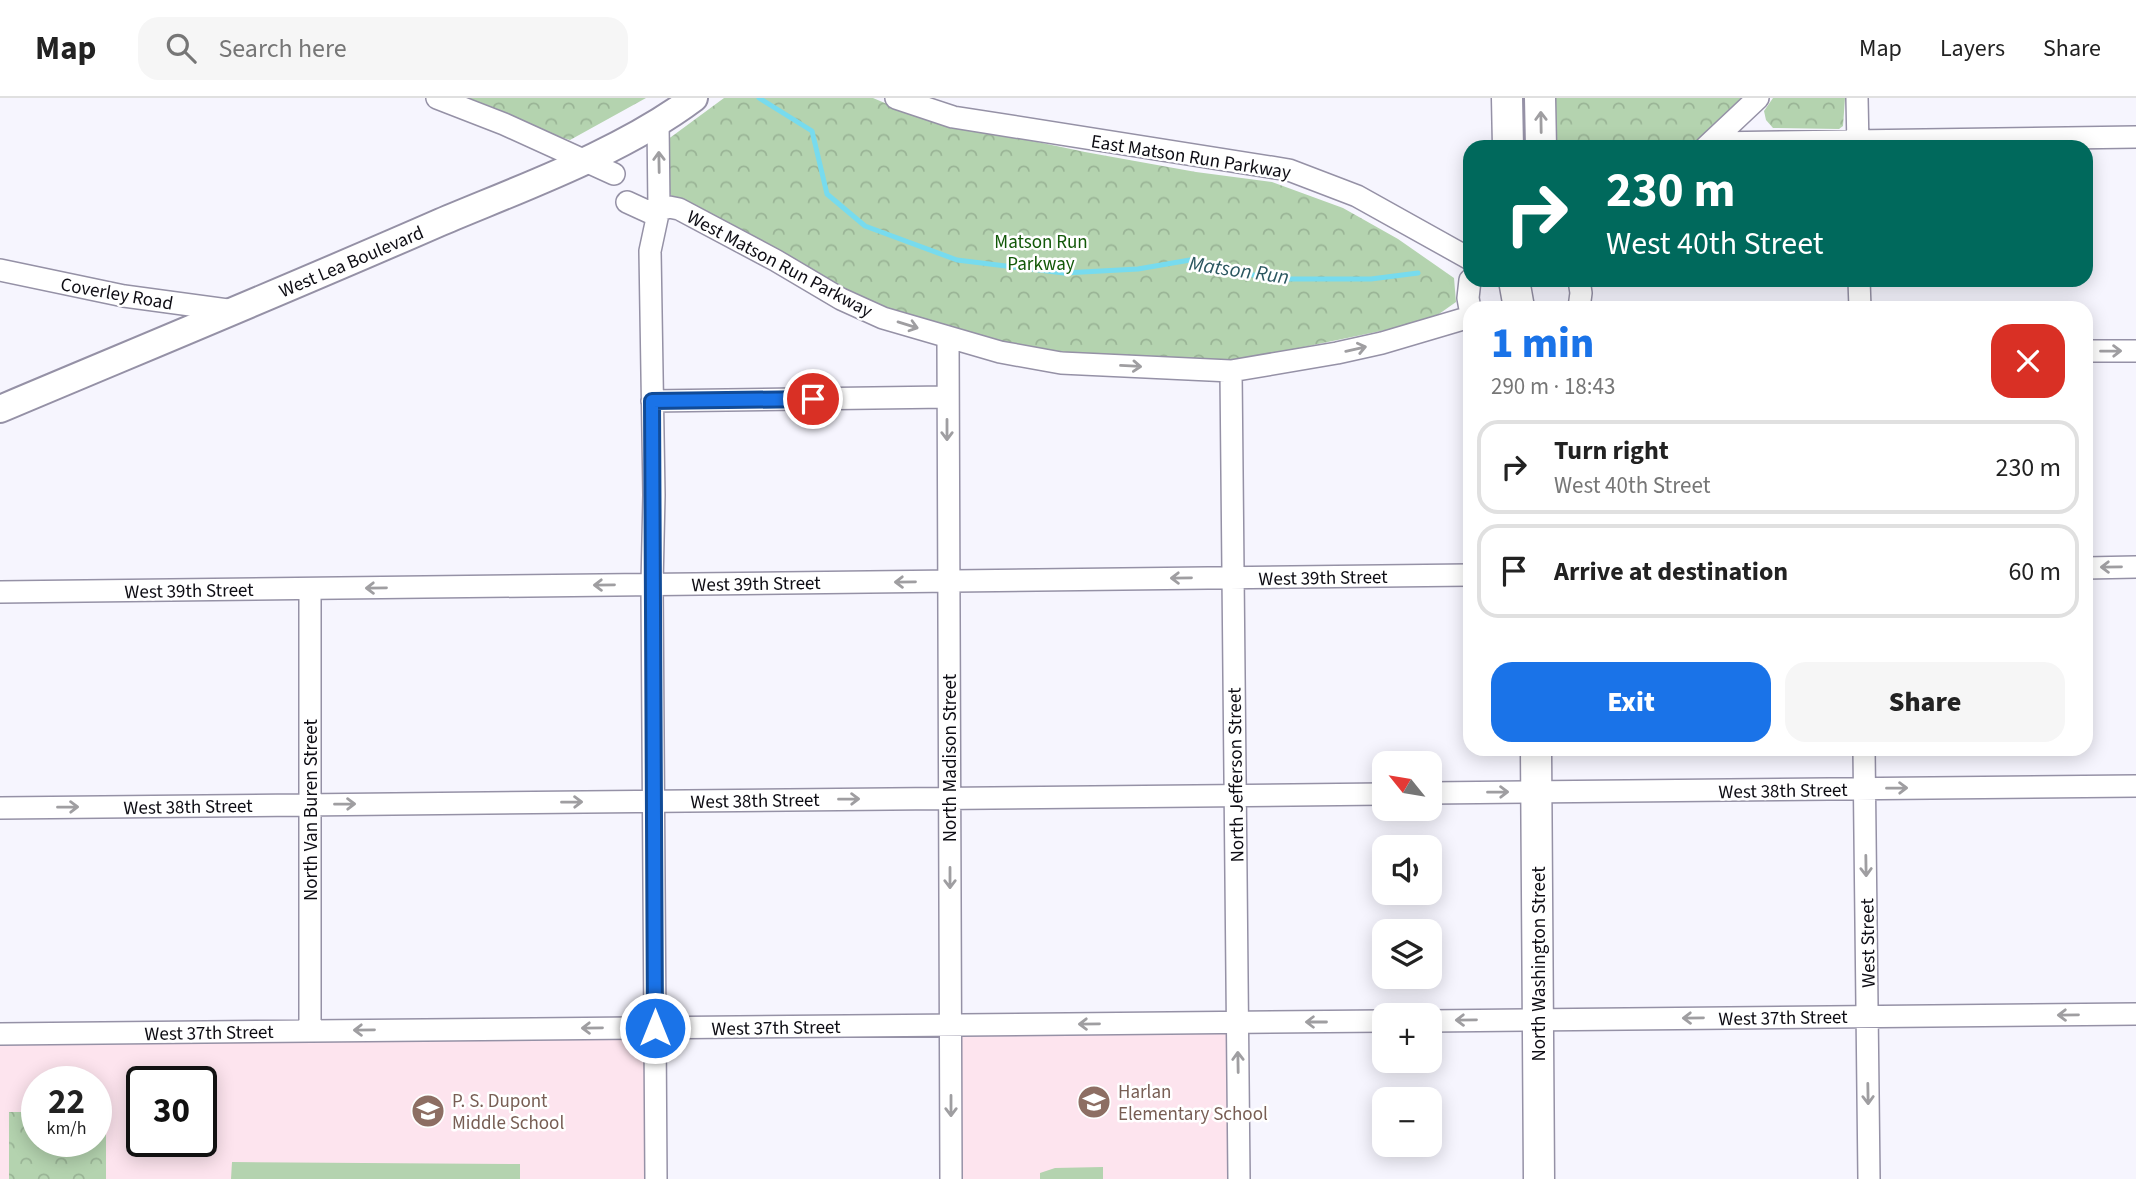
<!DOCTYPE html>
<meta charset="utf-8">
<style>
body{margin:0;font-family:"Source Sans 3",sans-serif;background:#f6f6f6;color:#222;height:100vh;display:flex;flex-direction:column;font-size:26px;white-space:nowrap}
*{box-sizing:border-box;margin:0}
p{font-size:23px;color:#767676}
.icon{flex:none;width:38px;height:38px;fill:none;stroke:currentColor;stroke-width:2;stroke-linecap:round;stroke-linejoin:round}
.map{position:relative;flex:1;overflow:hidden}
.side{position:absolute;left:1463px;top:203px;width:630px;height:455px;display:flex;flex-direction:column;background:#fff;border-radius:21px;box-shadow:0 4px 18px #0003}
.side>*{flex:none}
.top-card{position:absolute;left:1463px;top:42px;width:630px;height:147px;border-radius:21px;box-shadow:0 4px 18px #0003;background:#00695c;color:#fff;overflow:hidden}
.needle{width:46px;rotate:300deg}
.fabs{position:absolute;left:1372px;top:653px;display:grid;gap:14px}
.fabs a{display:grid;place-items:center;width:70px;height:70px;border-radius:14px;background:#fff;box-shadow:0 4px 18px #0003;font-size:35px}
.speed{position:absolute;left:21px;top:968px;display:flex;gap:14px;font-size:35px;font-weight:700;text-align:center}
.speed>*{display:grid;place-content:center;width:91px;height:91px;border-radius:50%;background:#fff;box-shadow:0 4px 18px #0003;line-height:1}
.speed small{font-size:18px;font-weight:400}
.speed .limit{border:4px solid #111;border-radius:10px;background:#fff;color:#111}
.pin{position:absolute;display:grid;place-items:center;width:60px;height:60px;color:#fff;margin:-30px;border:4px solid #fff;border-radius:50%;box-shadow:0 2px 7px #0007}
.me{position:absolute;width:77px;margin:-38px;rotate:0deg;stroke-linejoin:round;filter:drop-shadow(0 0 5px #0008)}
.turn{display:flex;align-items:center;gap:24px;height:147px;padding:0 28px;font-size:32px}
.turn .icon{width:91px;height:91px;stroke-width:2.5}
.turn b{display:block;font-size:49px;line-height:60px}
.round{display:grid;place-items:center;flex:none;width:74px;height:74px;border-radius:21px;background:#f6f6f6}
.summary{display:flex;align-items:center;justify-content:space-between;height:119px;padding:0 28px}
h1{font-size:42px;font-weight:800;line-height:52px;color:#1a73e8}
.button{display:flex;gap:14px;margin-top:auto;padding:14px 28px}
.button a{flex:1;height:80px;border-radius:21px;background:#1a73e8;color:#fff;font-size:28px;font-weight:800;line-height:80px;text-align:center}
.button a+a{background:#f6f6f6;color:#222}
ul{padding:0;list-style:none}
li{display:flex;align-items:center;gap:21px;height:94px;margin:0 14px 10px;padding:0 14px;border:4px solid #e0e0e0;border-radius:21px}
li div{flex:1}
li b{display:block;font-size:26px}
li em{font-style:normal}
header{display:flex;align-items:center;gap:42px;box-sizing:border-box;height:98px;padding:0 35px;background:#fff;border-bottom:2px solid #e0e0e0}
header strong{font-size:33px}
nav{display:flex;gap:38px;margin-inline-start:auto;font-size:24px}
.search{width:490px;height:63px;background:#f6f6f6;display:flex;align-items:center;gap:18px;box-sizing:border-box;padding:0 24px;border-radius:21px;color:#767676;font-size:26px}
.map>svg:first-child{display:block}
</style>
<header>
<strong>Map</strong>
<div class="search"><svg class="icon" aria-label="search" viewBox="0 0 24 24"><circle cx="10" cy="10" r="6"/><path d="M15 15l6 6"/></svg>Search here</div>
<nav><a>Map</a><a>Layers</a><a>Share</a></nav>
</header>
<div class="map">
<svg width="2136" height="1081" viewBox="0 0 2136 1081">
<defs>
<pattern id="park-crowns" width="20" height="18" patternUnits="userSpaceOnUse" patternTransform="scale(1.75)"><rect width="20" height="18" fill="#b4d3af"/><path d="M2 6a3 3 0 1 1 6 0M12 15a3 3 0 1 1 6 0" fill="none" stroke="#9ab496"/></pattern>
</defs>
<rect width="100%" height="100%" fill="#f6f5fe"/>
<path fill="#fde4ee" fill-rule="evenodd" d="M1237,924l2,157h-288l-1,-154z
M655,930l1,151h-656v-145zM37,984h59v59h-59zM142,984h59v59h-59z"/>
<path fill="#b4d3af" d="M232,1064l288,2v15h-289z
M1103,1069v12h-63v-6l15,-5z"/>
<path fill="url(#park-crowns)" d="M435,0h211l-76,42z
M724,0h149l45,19 167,35 111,20 76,10 71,26 55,31 56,39 2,24 -27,19 -197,41 -128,3 -206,-43 -219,-113 -12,-21v-48z
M1547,0h197l-49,49h-147z
M1773,0h72l-2,28 -4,3 -66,-1 -7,-8 -2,-9z
M9,1014h28v29h59v-29h10v67h-97z"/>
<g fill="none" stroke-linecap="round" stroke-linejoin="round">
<path stroke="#77dbee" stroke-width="5" d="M759,0l53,33 15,63 38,32 92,34 107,13 74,-4 52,-9 80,19h101l47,-6"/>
<defs>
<path id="minor" d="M437,0l67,26 110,50
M896,0l57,19 336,53 68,26 113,63
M1857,0l1,49
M1712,45l424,-6
M1706,49l52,-49
M627,104l24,11 18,-6 10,2 96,51 66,39 42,19 117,34 61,11 170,8 106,-18 45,-10 88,-26
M0,172l124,26 111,15
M1579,182l2,13 -2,15
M1859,182l1,28
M1470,211l-2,-11 2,-18
M948,240l3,841
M2086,253h50
M1231,273l8,808
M652,303l295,-4
M2086,470l50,-1
M0,494l1470,-17
M1864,651l5,430
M1430,695l706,-7
M0,710l1384,-14
M1430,923l706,-7
M310,933v-442
M0,936l1384,-13
M656,1081l-4,-594 2,-90 -4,-244 9,-42 -1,-87"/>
<path id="tertiary" d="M0,311c147,-62 295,-123 441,-187 83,-35 181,-70 253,-124"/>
<path id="secondary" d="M1507,0l1,49
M1540,0l1,49
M1514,182l5,28
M1536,651l3,430"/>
</defs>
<use href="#minor" stroke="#9591a6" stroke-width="24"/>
<use href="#tertiary" stroke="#9591a6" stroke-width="30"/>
<use href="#secondary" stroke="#9591a6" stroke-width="33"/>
<use href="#minor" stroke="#fff" stroke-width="21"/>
<use href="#tertiary" stroke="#fff" stroke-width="26"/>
<use href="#secondary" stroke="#fff" stroke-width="30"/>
</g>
<defs><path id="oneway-shaft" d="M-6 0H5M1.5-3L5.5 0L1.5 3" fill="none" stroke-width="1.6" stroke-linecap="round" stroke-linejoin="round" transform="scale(1.75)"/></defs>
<g stroke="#9f9ea1">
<use href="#oneway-shaft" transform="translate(1541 24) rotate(-91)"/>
<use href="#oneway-shaft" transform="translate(659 64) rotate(-91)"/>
<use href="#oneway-shaft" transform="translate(908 227) rotate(17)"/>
<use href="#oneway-shaft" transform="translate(1356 251) rotate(-13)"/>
<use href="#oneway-shaft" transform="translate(2111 253) rotate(-1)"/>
<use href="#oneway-shaft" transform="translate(1131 268) rotate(3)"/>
<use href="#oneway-shaft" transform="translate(947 332) rotate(90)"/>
<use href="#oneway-shaft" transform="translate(2111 469) rotate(179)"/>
<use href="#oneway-shaft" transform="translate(1181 480) rotate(179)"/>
<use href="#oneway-shaft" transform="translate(905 484) rotate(179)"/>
<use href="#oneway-shaft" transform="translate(604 487) rotate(179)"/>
<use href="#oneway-shaft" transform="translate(376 490) rotate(179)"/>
<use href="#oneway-shaft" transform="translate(1897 690) rotate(-1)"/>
<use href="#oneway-shaft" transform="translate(1498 694) rotate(-1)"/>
<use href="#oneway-shaft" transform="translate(849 701) rotate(-1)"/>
<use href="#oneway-shaft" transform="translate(572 704) rotate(-1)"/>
<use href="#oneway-shaft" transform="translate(345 706) rotate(-1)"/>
<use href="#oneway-shaft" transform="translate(68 709) rotate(-1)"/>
<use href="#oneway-shaft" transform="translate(1866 768) rotate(89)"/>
<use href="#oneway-shaft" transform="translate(950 780) rotate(90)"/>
<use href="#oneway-shaft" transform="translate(2068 917) rotate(179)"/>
<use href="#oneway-shaft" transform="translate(1693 920) rotate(179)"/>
<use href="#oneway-shaft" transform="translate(1466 922) rotate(179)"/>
<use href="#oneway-shaft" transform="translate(1316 924) rotate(180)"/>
<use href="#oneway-shaft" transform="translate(1089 926) rotate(179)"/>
<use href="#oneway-shaft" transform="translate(592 930) rotate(179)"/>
<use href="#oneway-shaft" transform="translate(364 932) rotate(179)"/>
<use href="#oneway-shaft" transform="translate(1238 964) rotate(-91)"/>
<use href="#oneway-shaft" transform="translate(1868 996) rotate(89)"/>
<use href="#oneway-shaft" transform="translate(951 1008) rotate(90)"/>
</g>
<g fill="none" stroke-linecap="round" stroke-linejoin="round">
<defs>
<path id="route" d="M655,930l-3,-627 161,-2"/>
</defs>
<use href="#route" stroke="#114b97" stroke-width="18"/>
<use href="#route" stroke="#1a73e8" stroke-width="12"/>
</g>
<defs>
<symbol id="school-disc" viewBox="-11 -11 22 22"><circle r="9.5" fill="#8d6e63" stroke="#fff"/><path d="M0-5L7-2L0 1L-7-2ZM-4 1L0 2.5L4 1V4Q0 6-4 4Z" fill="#fff"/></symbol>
</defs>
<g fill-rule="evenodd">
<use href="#school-disc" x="1075" y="985" width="38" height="38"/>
<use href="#school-disc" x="409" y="994" width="38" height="38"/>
</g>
<g text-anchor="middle" stroke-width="5" stroke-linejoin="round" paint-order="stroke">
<g font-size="19" fill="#0e0d14" stroke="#fff">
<text transform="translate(1191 58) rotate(9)" y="7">East Matson Run Parkway</text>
<text transform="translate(351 163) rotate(-23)" y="7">West Lea Boulevard</text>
<text transform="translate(780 165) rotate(28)" y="7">West Matson Run Parkway</text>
<text transform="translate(117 195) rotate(10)" y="7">Coverley Road</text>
<text transform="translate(1323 479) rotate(-1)" y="7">West 39th Street</text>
<text transform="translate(756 485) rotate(-1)" y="7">West 39th Street</text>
<text transform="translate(189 492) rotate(-1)" y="7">West 39th Street</text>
<text transform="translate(949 660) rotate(-90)" y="7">North Madison Street</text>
<text transform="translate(1235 677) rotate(-91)" y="7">North Jefferson Street</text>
<text transform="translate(1783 692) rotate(-1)" y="7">West 38th Street</text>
<text transform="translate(755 702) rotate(-1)" y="7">West 38th Street</text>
<text transform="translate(188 708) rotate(-1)" y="7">West 38th Street</text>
<text transform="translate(310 712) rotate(-90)" y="7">North Van Buren Street</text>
<text transform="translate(1867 845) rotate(-91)" y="7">West Street</text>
<text transform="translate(1538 866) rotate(-90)" y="7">North Washington Street</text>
<text transform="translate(1783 919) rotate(-1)" y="7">West 37th Street</text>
<text transform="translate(776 929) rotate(-1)" y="7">West 37th Street</text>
<text transform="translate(209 934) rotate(-1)" y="7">West 37th Street</text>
</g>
<g font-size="19" fill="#125808" stroke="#fff">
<text x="1041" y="150">Matson Run<tspan x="1041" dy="22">Parkway</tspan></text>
</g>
<g font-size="19" fill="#785e54" stroke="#fff" text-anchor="start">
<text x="1118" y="1000">Harlan<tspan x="1118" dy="22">Elementary School</tspan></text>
<text x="452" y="1009">P. S. Dupont<tspan x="452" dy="22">Middle School</tspan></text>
</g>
<g font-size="21" font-style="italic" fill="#2b5760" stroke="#fff">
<text transform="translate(1239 172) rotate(8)" y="7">Matson Run</text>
</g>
</g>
</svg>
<div class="fabs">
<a><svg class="needle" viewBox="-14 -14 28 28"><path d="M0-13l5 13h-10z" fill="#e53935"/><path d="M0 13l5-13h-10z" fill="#767676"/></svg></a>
<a><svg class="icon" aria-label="sound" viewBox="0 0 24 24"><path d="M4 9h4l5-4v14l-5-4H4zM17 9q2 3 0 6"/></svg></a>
<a><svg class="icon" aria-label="layers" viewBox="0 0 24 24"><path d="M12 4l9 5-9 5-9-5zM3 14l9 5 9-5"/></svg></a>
<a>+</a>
<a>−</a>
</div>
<div class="speed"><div>22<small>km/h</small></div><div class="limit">30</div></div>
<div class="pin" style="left:813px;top:301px;background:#d93025"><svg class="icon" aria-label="arrive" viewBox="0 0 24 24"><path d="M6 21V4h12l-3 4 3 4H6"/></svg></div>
<svg class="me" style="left:655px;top:930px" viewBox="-20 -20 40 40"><circle r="17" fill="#1a73e8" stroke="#fff" stroke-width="3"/><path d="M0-11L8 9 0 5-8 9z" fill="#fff"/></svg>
<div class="top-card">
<div class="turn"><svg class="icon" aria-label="right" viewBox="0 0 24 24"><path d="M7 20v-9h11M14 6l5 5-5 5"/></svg><div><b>230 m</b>West 40th Street</div></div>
</div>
<section class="side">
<div class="summary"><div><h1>1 min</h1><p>290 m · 18:43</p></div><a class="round" style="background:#d93025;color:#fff"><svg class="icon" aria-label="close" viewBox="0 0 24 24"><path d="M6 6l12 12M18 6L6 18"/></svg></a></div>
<ul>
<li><svg class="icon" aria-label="right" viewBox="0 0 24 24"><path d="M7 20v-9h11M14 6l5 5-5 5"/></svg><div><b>Turn right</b><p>West 40th Street</p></div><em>230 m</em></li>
<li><svg class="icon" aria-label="arrive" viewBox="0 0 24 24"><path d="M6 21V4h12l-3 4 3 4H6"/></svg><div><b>Arrive at destination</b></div><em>60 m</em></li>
</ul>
<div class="button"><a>Exit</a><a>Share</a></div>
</section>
</div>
